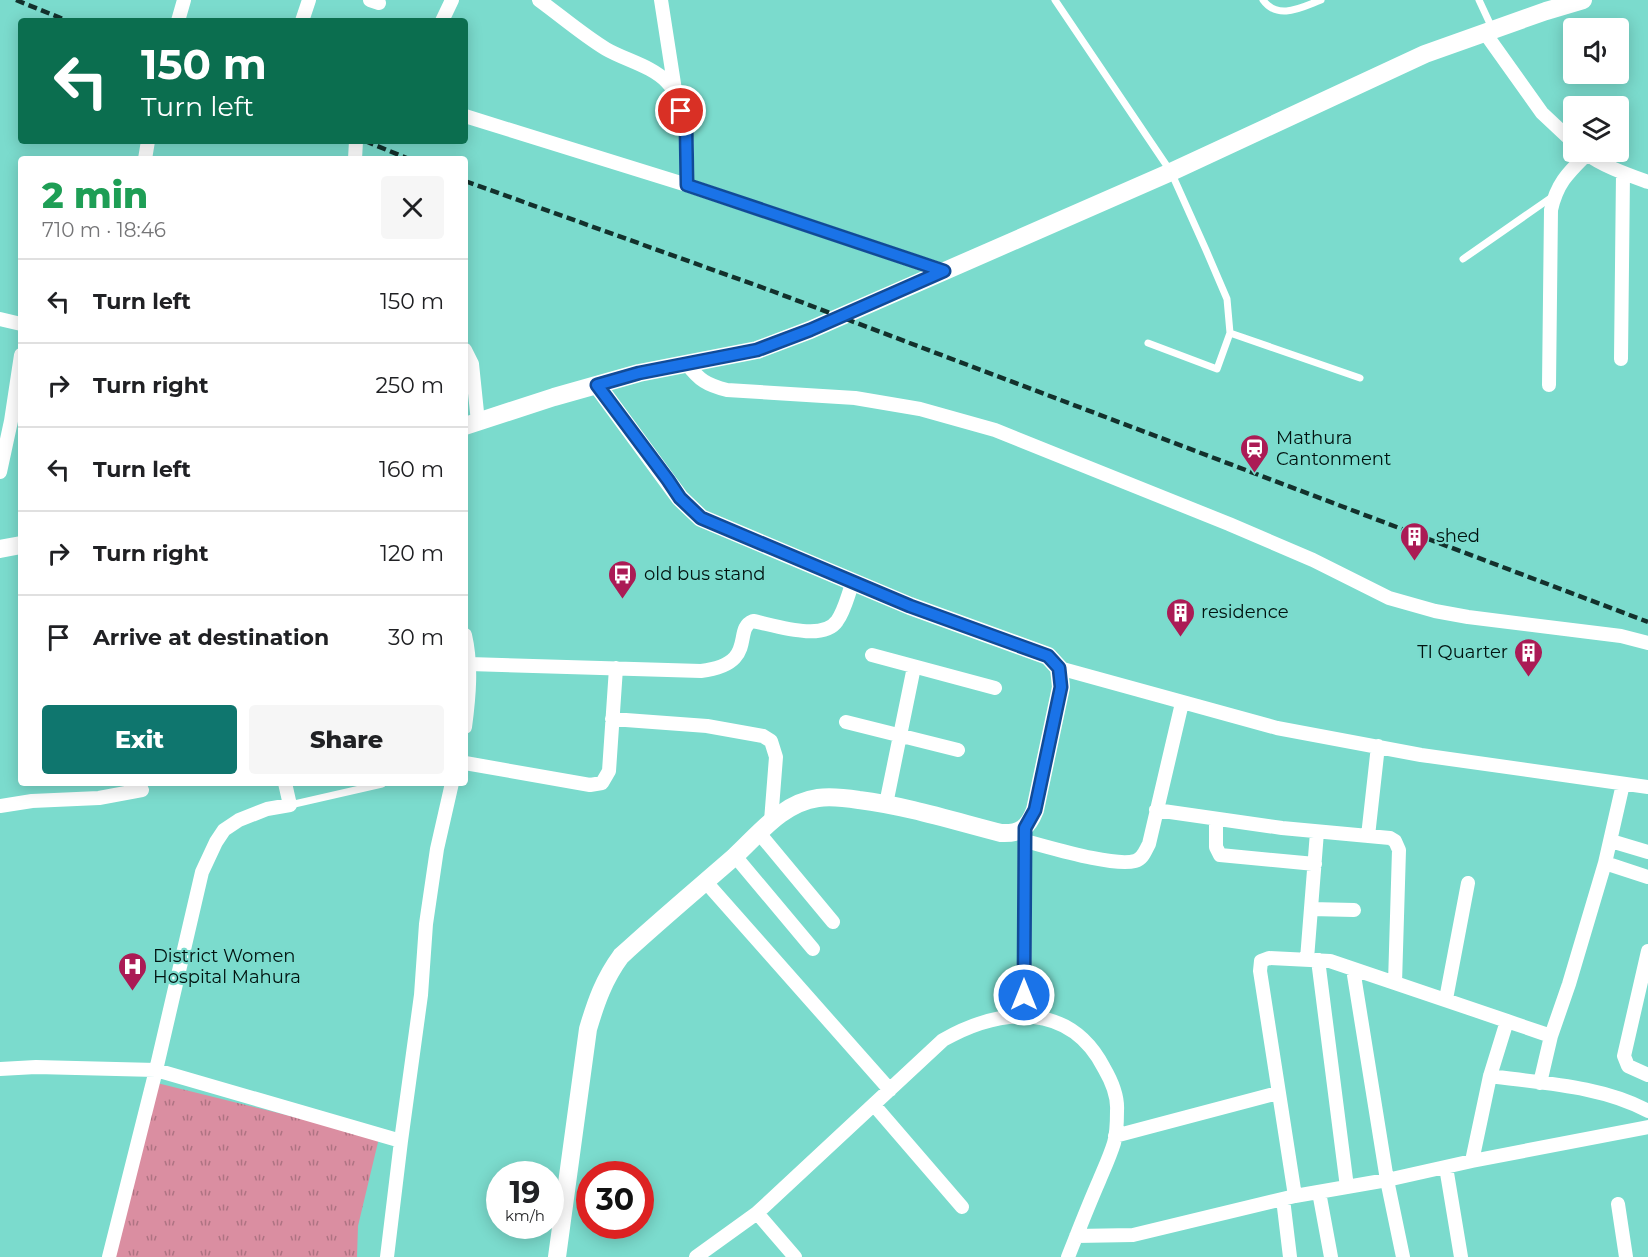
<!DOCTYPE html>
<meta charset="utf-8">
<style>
body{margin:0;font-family:Montserrat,sans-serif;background:#f6f6f6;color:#202124;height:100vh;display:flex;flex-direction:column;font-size:22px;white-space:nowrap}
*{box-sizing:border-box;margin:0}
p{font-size:20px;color:#757577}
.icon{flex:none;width:33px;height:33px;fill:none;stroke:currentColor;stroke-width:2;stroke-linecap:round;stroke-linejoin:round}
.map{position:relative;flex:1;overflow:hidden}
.panel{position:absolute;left:18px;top:156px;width:450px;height:630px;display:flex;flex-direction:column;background:#fff;border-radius:6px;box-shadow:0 3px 15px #0003}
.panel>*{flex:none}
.hud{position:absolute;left:18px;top:18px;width:450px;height:126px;border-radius:6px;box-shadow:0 3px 15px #0003;background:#0b6e4f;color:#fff;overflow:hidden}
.controls{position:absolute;left:1563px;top:18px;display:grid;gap:12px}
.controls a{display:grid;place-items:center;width:66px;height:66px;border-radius:6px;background:#fff;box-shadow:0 3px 15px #0003;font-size:30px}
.speed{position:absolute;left:486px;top:1161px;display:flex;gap:12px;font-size:30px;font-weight:700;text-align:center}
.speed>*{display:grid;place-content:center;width:78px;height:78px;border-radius:50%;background:#fff;box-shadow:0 3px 15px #0003;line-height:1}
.speed small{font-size:15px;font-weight:400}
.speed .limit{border:9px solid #d22;background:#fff;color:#111}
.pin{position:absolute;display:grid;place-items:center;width:51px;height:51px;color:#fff;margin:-26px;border:3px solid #fff;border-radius:50%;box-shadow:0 2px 6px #0007}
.me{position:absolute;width:66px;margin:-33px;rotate:0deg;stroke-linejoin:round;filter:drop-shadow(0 0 4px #0008)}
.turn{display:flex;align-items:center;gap:21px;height:126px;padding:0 24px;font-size:27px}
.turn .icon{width:78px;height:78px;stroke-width:2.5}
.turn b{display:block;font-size:42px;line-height:51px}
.round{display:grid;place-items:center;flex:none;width:63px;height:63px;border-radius:6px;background:#f6f6f6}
.overview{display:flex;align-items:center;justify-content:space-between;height:102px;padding:0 24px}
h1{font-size:36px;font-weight:800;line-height:45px;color:#1e9e55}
.primary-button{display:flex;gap:12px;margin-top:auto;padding:12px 24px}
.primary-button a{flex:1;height:69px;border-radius:6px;background:#0f766e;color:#fff;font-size:24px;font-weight:800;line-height:69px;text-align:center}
.primary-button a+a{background:#f6f6f6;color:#202124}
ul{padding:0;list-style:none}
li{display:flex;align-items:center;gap:18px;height:84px;padding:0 24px;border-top:2px solid #e0e0e0}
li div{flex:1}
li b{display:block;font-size:22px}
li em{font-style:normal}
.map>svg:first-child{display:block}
</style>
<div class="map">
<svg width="1648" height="1257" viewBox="0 0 1648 1257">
<defs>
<pattern id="park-tufts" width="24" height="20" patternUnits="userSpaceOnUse" patternTransform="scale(1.5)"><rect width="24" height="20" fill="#da8ea1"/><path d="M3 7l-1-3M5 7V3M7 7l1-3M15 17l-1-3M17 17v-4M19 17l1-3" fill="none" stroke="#ae7382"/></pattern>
</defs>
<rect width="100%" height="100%" fill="#7bdbcd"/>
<path fill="url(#park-tufts)" d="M157,1083l222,55 -21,88 -1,31h-243z"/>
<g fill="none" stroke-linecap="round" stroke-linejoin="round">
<path stroke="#fff" stroke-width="7" d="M1055,0l116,172 35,78 21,49 3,34 -13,36 -69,-26
M1263,0c15,21 39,7 58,0
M1479,0l13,28
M1463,259l89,-62
M1230,333l130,45
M290,805l92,-21"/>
<path stroke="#fff" stroke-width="14" d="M370,0l9,3
M539,0c22,16 44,35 67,49 19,11 46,17 61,33 23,24 20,72 20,103
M661,0l14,90
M178,21l6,-21
M302,21l7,-21
M442,21l10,-21
M1485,33l57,80 32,30
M465,116l222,69 257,86
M1584,152c19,14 42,22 64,30
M145,159l3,-18
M355,159l1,-18
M0,319l21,5
M465,350l7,14 6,58
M1621,359l2,-186
M687,364c12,16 20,21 40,26l128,8 65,11 75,21 234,94 84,36 76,38 46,13 33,6 153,19 27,7
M1549,385l2,-175c6,-27 17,-37 36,-56
M0,472l11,-51 10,-66
M465,635c7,30 4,62 0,92
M872,655l123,33
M469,664l232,7c58,-7 31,-42 52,-50 21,4 70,21 84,0 8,-11 11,-27 16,-39
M1059,668l218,60 144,27 227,32
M612,719l95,7 56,10 8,5 5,16 -5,64
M846,722l112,28
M465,763l125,22 12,-2 7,-12 7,-103
M886,804l28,-137
M0,806l32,-5 67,-3 43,-8
M1156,810l126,18 108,10 5,3 4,9 -4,133
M1216,819v28l4,8 95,9
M759,833l74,89
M1368,836l10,-90
M1025,841c24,6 88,26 110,20 8,-2 10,-10 14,-17l33,-141
M1611,841l37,11
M735,856l78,93
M1605,863l43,14
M705,881l185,209
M1311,909l43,1
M1648,951l-24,105 4,10 20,9
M1307,959l10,-127
M1318,960l29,227
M1353,969l34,211 16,77
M1446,999l22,-116
M1024,1017l1,-184
M1507,1021l44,15
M0,1069l36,-2 120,3 245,71 -14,116
M1490,1076c51,7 113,10 158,35
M1540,1083l11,-47 18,-52 36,-121 18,-79
M874,1105l88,102
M1115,1136l163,-43
M401,1141l20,-146 5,-71 11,-75 15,-66
M1446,1167l15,90
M1319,1192l12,65
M1295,1196l-35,-225 1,-10 8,-3 61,3 177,60 -17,55 -18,85
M1283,1199l7,58
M1618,1204l8,53
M757,1213l38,44
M1076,1236l57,-1 162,-39 92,-16 85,-19 176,-34
M109,1257l47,-187 46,-198 14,-30 8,-12 15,-10 28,-11 23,-4 -5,-22
M696,1257l61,-44 186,-173c58,-33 127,-38 161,28 7,12 14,29 13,43 0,10 0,22 -3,32 -4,13 -10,26 -15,38 -11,25 -21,51 -31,76"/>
<path stroke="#fff" stroke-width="18" d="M465,426l89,-29 85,-24 118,-23 53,-20 361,-158 254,-118 121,-43 37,-11
M0,549l21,-4
M557,1257l31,-228c8,-27 16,-50 33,-73 37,-34 75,-66 113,-99 25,-23 48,-54 84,-59 14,-2 28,0 41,2 48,6 95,21 142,33 19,1 27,-5 34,-23l26,-123 -2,-19 -11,-12 -138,-50 -209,-88 -21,-20 -83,-113"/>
<path stroke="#13312c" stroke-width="4.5" stroke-dasharray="9 4.5" stroke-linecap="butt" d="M16,0l52,21
M365,141l44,18
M465,181l307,110 876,331"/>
</g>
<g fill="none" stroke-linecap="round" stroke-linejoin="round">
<defs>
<path id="route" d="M681,111l5,14 1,60 257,86 -134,59 -53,20 -118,23 -42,12 71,95 12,18 21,20 209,88 138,50 11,12 2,19 -26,123 -10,18 -1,167"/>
</defs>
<use href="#route" stroke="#114b97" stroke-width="15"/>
<use href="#route" stroke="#1a73e8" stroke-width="10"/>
</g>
<defs>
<symbol id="station-pin" viewBox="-11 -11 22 30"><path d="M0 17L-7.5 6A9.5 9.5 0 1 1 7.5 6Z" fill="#ab1b55" stroke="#7bdbcd"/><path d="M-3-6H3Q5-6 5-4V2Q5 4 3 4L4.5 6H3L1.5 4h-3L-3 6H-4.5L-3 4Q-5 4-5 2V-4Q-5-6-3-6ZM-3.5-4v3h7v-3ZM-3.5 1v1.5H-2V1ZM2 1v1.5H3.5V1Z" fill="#fff"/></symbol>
<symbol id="building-pin" viewBox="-11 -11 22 30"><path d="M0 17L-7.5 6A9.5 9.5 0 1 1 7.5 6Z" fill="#ab1b55" stroke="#7bdbcd"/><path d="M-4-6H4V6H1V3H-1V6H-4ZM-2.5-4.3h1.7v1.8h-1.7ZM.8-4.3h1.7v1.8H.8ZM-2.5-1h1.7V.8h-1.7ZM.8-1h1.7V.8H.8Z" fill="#fff"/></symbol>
<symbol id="bus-pin" viewBox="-11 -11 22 30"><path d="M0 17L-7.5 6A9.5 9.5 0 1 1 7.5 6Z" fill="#ab1b55" stroke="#7bdbcd"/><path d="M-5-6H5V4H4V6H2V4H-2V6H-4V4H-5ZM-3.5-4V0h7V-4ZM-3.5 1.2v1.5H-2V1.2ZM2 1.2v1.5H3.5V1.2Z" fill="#fff"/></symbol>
<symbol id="hospital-pin" viewBox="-11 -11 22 30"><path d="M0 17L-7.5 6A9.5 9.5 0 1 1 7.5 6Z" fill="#ab1b55" stroke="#7bdbcd"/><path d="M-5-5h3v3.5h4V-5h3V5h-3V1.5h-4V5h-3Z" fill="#fff"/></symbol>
</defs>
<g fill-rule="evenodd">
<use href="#station-pin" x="1238" y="432" width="33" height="45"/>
<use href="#building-pin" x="1398" y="520" width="33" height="45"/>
<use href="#bus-pin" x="606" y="558" width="33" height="45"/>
<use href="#building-pin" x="1164" y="596" width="33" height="45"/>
<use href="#building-pin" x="1512" y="636" width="33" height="45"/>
<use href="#hospital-pin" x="116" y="950" width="33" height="45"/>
</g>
<g text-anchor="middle" stroke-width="4.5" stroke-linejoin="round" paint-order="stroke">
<g font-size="18" fill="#011310" stroke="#7bdbcd" text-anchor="start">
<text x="1276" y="444">Mathura<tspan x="1276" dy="21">Cantonment</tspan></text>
<text x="1436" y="542">shed</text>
<text x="644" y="580">old bus stand</text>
<text x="1201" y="618">residence</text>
<text x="1508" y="658" text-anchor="end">TI Quarter</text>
<text x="153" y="962">District Women<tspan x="153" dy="21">Hospital Mahura</tspan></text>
</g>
</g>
</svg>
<div class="controls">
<a><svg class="icon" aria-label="sound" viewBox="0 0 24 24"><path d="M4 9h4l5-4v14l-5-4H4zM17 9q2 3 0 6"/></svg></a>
<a><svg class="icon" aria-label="layers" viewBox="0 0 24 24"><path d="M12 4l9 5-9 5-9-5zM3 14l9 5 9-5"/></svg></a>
</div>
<div class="speed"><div>19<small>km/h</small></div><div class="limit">30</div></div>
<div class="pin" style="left:681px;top:111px;background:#d93025"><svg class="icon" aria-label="arrive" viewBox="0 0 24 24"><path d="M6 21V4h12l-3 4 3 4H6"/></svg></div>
<svg class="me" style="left:1024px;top:995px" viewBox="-20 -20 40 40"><circle r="17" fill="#1a73e8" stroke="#fff" stroke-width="3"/><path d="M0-11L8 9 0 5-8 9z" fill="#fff"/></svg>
<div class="hud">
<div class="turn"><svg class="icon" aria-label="left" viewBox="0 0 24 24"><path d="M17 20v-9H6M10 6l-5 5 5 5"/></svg><div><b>150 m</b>Turn left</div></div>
</div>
<section class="panel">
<div class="overview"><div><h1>2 min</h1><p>710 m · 18:46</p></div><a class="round"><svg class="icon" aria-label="close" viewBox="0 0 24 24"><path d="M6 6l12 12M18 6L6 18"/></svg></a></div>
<ul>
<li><svg class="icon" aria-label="left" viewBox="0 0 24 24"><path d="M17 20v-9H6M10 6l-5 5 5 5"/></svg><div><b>Turn left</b></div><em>150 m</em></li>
<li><svg class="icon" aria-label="right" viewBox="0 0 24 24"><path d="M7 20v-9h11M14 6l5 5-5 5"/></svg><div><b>Turn right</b></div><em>250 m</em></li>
<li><svg class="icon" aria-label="left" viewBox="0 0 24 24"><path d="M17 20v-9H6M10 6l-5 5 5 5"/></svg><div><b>Turn left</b></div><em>160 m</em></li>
<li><svg class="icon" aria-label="right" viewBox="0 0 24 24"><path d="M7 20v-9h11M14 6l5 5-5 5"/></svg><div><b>Turn right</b></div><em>120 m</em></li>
<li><svg class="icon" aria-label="arrive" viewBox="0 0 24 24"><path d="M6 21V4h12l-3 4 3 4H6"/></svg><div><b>Arrive at destination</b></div><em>30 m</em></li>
</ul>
<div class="primary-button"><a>Exit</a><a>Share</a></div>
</section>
</div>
